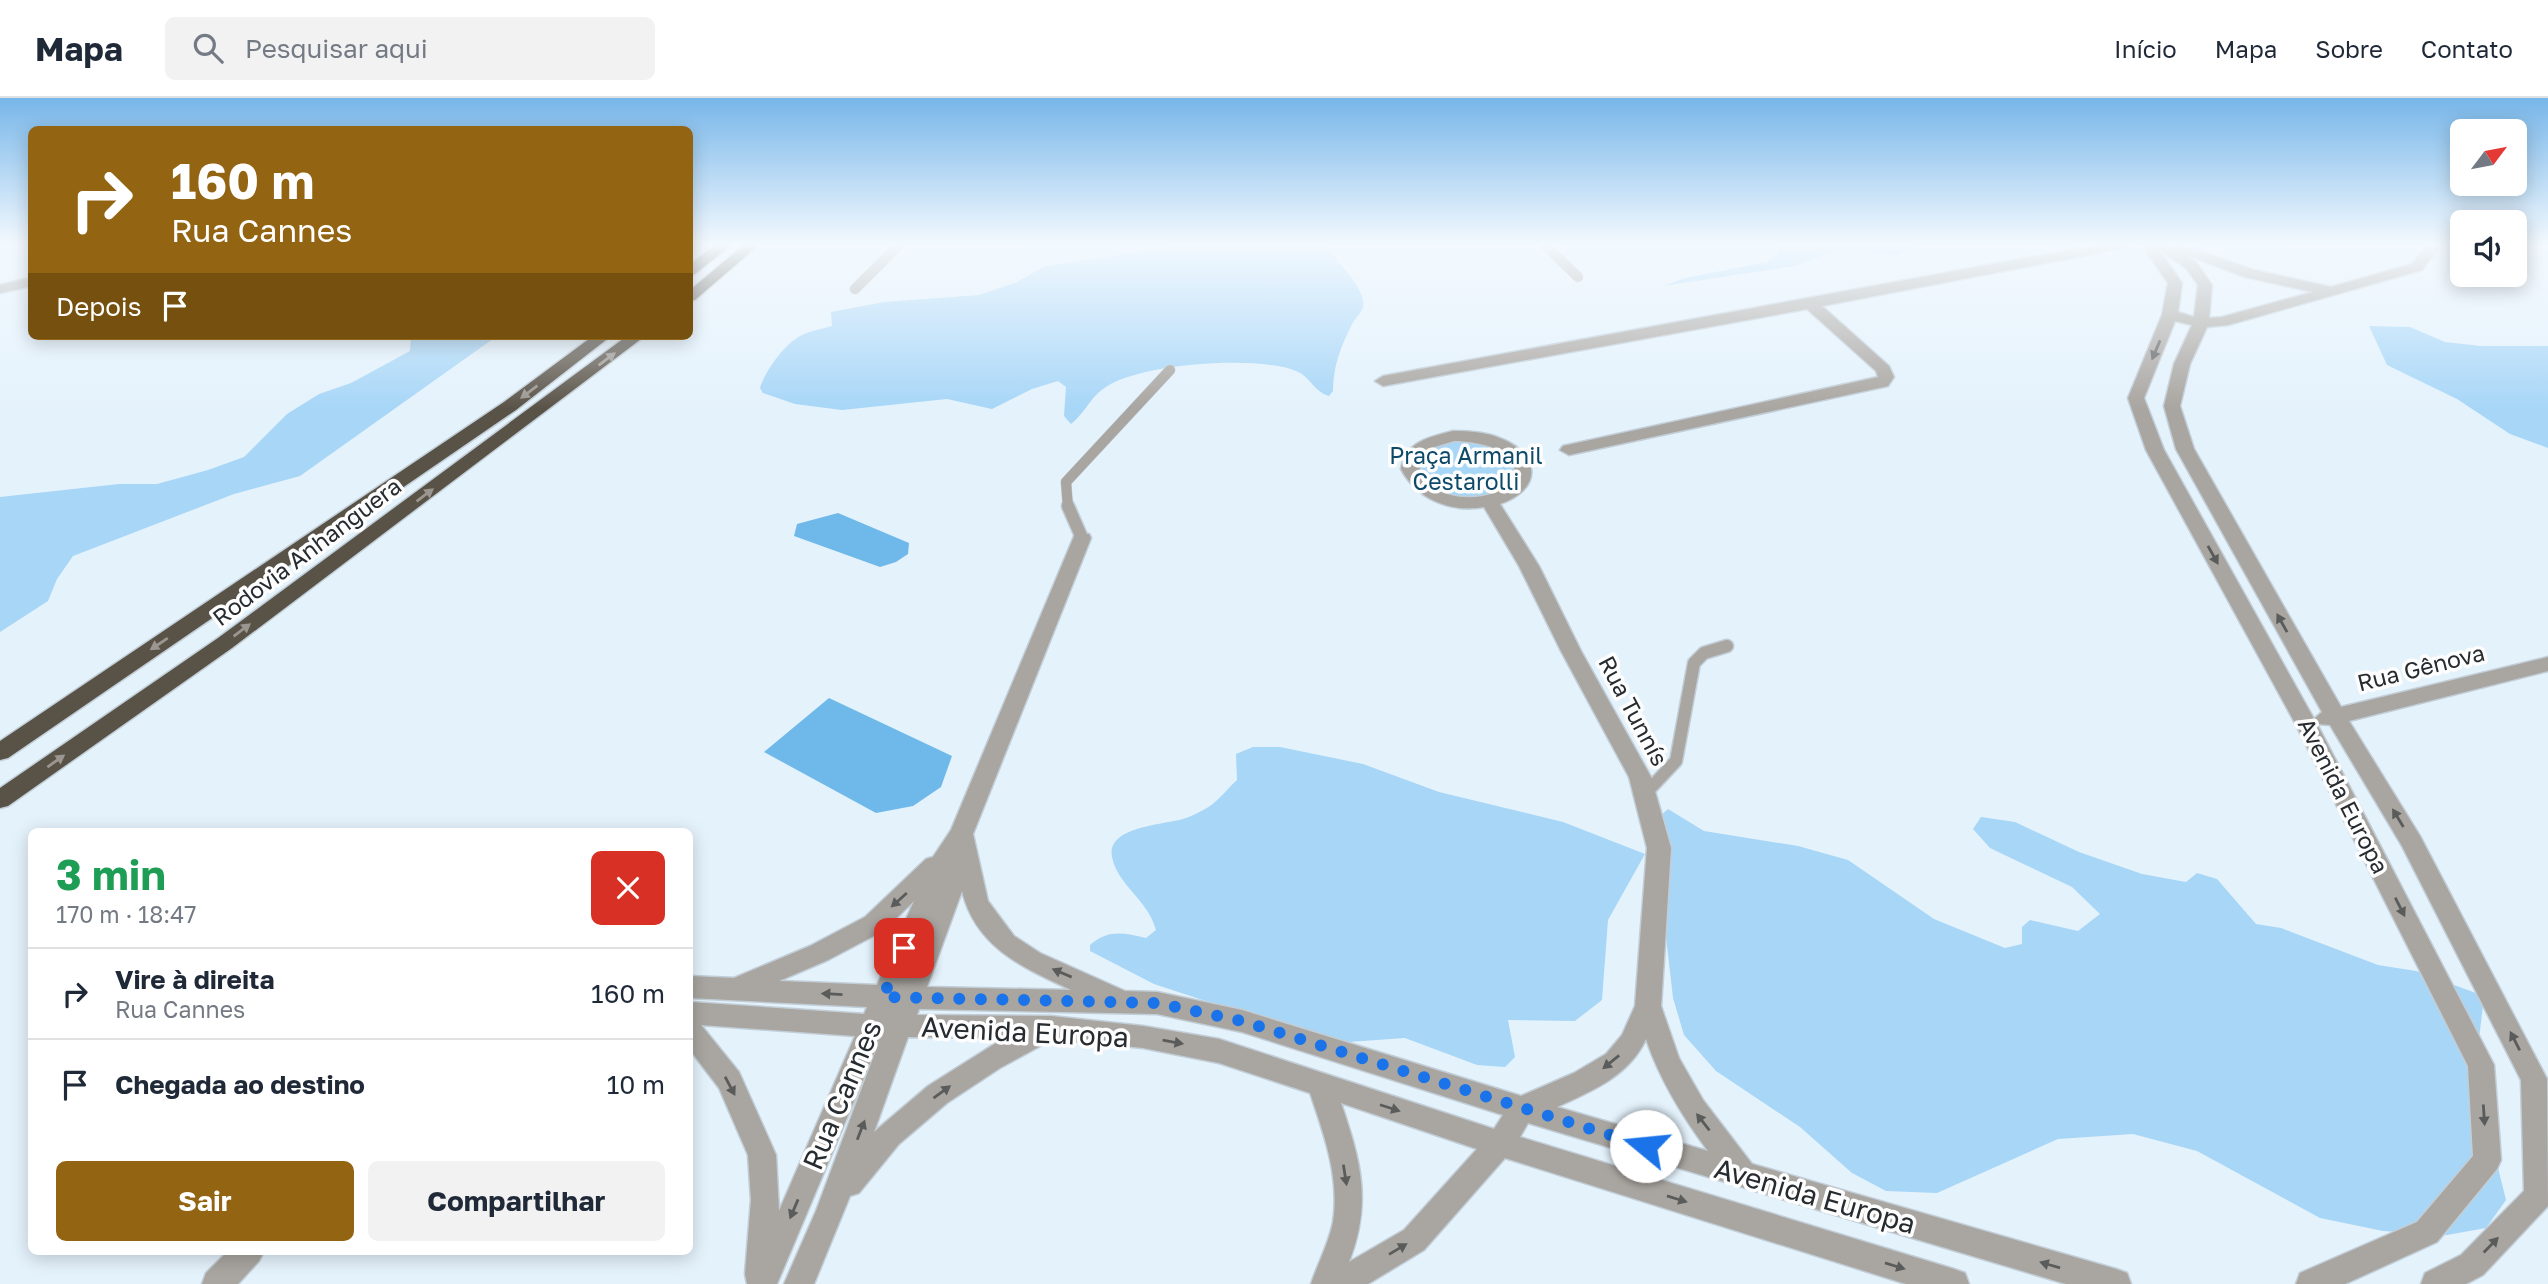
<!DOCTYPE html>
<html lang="pt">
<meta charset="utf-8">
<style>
body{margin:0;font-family:"Golos Text",sans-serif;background:#f2f2f3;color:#1f2937;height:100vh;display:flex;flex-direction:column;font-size:26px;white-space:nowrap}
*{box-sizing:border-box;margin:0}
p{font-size:23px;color:#747a83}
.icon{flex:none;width:38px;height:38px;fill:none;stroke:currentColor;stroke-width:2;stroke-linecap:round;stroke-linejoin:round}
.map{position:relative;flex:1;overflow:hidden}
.panel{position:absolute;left:28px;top:730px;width:665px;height:427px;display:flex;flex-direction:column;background:#fff;border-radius:10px;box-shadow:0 4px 18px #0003}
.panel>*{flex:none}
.top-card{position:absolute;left:28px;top:28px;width:665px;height:214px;border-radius:10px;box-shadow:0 4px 18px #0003;background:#936512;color:#fff;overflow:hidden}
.needle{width:46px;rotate:58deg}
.tools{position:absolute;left:2450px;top:21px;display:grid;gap:14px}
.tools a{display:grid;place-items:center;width:77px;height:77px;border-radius:10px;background:#fff;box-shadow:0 4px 18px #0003;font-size:35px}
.pin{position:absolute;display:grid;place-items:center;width:60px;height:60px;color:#fff;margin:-30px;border-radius:14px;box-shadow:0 4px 10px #0006}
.me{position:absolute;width:77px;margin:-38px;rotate:287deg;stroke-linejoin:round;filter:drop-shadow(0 0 5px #0008)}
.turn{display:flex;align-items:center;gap:24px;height:147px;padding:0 28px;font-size:32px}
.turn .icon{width:91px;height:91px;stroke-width:2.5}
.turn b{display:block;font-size:49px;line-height:60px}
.then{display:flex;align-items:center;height:66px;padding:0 28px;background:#0003;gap:14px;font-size:26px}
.round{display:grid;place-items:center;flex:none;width:74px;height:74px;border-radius:10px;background:#f2f2f3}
.headline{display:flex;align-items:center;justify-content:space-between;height:119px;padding:0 28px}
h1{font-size:42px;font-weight:700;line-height:52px;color:#1e9e55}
.primary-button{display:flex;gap:14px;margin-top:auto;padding:14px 28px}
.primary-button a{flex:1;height:80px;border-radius:10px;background:#936512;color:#fff;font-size:28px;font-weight:700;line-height:80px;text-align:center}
.primary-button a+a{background:#f2f2f3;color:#1f2937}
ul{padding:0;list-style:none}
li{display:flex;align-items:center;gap:21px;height:91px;padding:0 28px;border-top:2px solid #e0e1e3}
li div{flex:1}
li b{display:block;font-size:26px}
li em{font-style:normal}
header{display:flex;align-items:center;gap:42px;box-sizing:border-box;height:98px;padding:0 35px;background:#fff;border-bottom:2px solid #e0e1e3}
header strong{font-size:33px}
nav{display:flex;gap:38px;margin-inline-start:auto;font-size:24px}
.search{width:490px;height:63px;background:#f2f2f3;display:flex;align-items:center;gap:18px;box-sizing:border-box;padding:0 24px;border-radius:10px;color:#747a83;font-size:26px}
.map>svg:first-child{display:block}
</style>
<header>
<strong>Mapa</strong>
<div class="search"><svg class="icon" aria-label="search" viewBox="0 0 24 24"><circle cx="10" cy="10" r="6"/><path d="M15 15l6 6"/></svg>Pesquisar aqui</div>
<nav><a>Início</a><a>Mapa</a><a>Sobre</a><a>Contato</a></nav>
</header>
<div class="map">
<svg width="2548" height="1186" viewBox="0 0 2548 1186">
<rect width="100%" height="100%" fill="#e4f2fc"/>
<path fill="#a7d6f7" d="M1201,145h121c13,16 36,37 41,57 3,10 -7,16 -11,24 -11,22 -19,42 -19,67l-4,5c-16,-5 -18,-19 -33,-25 -38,-16 -160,-8 -193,18 -13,9 -19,25 -32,35l-7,-8 2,-29 -8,-6 -26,8 -40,20 -45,-10 -105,11 -47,-6 -32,-11 -3,-5c5,-17 24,-43 40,-52 9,-5 22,-7 32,-10l-1,-14 53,-10 95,-7 38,-13 28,-16z
M1774,145h149l-26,13 -34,-5 -30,1 -38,14 -132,20 22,-8 82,-16 10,-7 1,-7z
M2369,228l41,1 35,15 36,4h67v102l-38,-14 -53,-35 -70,-34z
M366,238h131l-197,140 -66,18 -161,62 -16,23 -9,22 -48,31v-135l119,-13h38l51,-14 36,-13 43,-43 32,-20 32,-11 59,-32 1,-14z
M1474,341l32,14 12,17 -3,15c-34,18 -64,19 -96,-4l-3,-24c18,-15 34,-17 58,-18z
M1253,649h27l83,17 76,28 124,30 82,32 -37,66 -6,80 -27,21 -67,-1 7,37 -10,10 -28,-2 -72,-27 -57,4 -60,-14 -134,-44 -64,-33v-6c19,-16 33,-12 56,-7l10,-8c-9,-32 -38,-44 -44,-73 -6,-32 56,-32 74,-39 6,-2 13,-6 19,-9 12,-6 22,-20 32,-29l-1,-26z
M1668,711l36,22 94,15 50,14 86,59 71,29 17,-4v-17l8,-7 48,11 22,-17 -28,-27 -82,-39 -17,-19 8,-12 34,5 64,30 63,22 44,8 11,-9 20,6 39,45 25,4 97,37 38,6 68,25 -9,79 31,125 -20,28 -39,7 -64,-4 -63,-13 -123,-67 -64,-17 -75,5 -121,54 -51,-2 -34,-18 -52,-46 -84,-56 -32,-36 -11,-37 -19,-166 3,-13z"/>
<path fill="#6fb9ea" d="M838,415l71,30 -1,11 -12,8 -16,5 -86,-31 3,-12z
M829,600l123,58 -11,31 -28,19 -37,7 -112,-61z"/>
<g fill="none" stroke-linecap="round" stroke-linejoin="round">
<defs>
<path id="lane-far1" d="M1543,145l35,34
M855,191l46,-46
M1068,410l-2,-26 104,-112"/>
<path id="lane" d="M1068,408l14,32
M1645,696l31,-33 18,-98 10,-10 23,-7"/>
<path id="street" d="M2108,145h28l-7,4 -307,59 67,60 5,11 -6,9 -319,69 -9,-5 3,-4 315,-69 -2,-6 -69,-62 -424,77 -8,-5 8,-5z
M2144,145h23l7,4 6,-3 74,26 77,17 81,-23 14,-18h10l2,3 -16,21 -194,55 -21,2 -17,37 -10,42 14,43 147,258 207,-50v14l-199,50 71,115 127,243 1,127 -65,69 -17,9h-45l4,-11 36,-18 63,-64 -3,-111 -119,-234 -72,-121 -13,-1 177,341 7,95 -4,9 -60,73 -92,42h-49l4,-11 117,-51 56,-66 -5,-90 -173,-343 -149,-273 -18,-52 34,-83 6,-32 -23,-33zM2159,152l27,18 12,17 -4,32 -16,-5 4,-29zM2186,157l59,22 68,15 -91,25 -13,1 3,-33 -16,-23zM2175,223l17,4 -18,39 -10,42 12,43 146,263 -8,7 -150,-269 -20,-52z
M32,179v9l-32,7v-8z
M1453,333c17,0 34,1 49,8 40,17 39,51 -2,65l39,62 42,85 70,126 20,71 -10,158 18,52 24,42 49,64 364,105 11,4 4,11h-65l-538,-161 -8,14 434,132 11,4 4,11h-63l-401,-126 -81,92 -56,34h-57c7,-21 18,-41 22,-62 7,-44 -9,-88 -23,-129l-91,-30 -76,-15 -90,-9 -53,29 -53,35 -48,41 -40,49 -9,3 -36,88h-30l32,-73 65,-174 -104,247h-30l-2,-10 6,-74 -3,-45 -29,-67 -29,-38v-48l174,12 3,-7 -177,-9v-22l44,2 76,-32 55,-29 61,-58 7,-2 18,-27 124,-296h14l2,4 -118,296 15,67 26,35 26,17 85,38 32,1 85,18 279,86 53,-23 32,-19 16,-19 13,-29 12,-158 -18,-71 -68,-126 -42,-85 -35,-59c-34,6 -67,-8 -83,-38 4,-27 28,-32 52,-38zM1454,343c21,0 73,8 58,41 -24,26 -99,19 -92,-24l11,-10zM962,793c14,57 62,77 109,99l-144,-3zM914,803l-37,84 -98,-4 49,-21 55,-29zM919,911l238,5 85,18 261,83 -9,14 -275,-90 -76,-13 -92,-10 -134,-1zM701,927l154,11 -76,175 -3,-56 -37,-83zM908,939l96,1 -76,48 -54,46zM1646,941c14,41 36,77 62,112l-151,-44c35,-16 72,-31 89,-68zM1341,1005l136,46 -73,81 -55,32c23,-59 12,-100 -8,-159z
M228,1153h36l-5,10 -21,23h-36l4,-11z"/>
<path id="highway" d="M718,145h16l-39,31 -5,1v-11z
M746,145h15l-66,57 -5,1v-11z
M593,238h18l-95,74 -508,348 -8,2v-19l504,-339z
M627,238h18l-413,312 -224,158 -8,2v-20l218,-150z"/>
</defs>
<use href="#lane-far1" stroke="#c2ced7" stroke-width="11"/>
<use href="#lane" stroke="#c2ced7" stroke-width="15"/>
<use href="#street" stroke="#c2ced7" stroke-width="3"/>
<use href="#highway" stroke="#c2ced7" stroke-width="3"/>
<use href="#lane-far1" stroke="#a9a5a0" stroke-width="10"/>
<use href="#lane" stroke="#a9a5a0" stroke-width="12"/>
<use href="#street" fill="#a9a5a0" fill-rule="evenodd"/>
<use href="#highway" fill="#595247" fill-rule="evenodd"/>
</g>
<defs><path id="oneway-solid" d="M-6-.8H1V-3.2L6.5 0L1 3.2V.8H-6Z" transform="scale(1.75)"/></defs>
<g fill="#5a5c5c">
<use href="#oneway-solid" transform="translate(2156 252) rotate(113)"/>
<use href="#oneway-solid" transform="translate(2213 457) rotate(61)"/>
<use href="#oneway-solid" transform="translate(2282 525) rotate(-119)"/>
<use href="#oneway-solid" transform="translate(2398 720) rotate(-121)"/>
<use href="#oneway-solid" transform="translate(899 802) rotate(138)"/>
<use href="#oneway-solid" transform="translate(2400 809) rotate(63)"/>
<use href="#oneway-solid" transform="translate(1062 875) rotate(-157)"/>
<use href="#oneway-solid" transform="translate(832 896) rotate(-177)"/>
<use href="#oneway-solid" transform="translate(2515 943) rotate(-117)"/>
<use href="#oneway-solid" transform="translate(1173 944) rotate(10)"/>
<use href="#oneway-solid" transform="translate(1611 964) rotate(141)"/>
<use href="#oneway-solid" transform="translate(730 988) rotate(62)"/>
<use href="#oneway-solid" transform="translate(942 994) rotate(-36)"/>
<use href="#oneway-solid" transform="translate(1390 1010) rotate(18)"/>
<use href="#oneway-solid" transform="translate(2484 1017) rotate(86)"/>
<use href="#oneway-solid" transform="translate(1703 1024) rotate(-128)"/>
<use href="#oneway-solid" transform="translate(861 1032) rotate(-69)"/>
<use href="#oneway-solid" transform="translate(1345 1077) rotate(81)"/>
<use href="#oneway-solid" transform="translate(1677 1101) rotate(17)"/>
<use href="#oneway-solid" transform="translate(794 1111) rotate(113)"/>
<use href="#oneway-solid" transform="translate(2491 1147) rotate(-46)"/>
<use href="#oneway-solid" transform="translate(1398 1151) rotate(-31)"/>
<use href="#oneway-solid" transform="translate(2050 1167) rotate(-164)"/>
<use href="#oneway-solid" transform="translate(1895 1168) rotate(17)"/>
</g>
<g fill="#9b9690">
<use href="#oneway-solid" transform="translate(607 261) rotate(-37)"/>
<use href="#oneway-solid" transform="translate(529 294) rotate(143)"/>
<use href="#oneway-solid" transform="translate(425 397) rotate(-37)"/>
<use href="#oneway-solid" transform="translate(242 532) rotate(-37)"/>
<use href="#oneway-solid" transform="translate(159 546) rotate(146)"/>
<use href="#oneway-solid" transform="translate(56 663) rotate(-35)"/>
</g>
<linearGradient id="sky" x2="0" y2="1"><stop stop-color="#77b6e9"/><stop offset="0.47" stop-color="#f3f9fe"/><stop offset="1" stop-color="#f3f9fe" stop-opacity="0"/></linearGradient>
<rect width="2548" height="311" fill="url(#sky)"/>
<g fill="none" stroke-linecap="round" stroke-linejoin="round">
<path stroke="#1a73e8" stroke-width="12" stroke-dasharray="0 21.6" d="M904,850l-21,49 274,6 85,18 404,125"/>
</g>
<g text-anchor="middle" stroke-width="7" stroke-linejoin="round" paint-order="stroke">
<g font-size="23" fill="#0d4969" stroke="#fdfdfd">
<text x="1466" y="366">Praça Armanil<tspan x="1466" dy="26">Cestarolli</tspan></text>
</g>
<g font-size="23" fill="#262b2f" stroke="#fdfdfd">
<text transform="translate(307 454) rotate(-37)" y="8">Rodovia Anhanguera</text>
<text transform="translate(2421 570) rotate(-14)" y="8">Rua Gênova</text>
<text transform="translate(1633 613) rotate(62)" y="8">Rua Tunnís</text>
<text transform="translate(2343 698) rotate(63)" y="8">Avenida Europa</text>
</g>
<g font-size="28" fill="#262b2f" stroke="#fdfdfd">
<text transform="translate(1025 934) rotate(3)" y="10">Avenida Europa</text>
<text transform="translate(842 997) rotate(-67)" y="10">Rua Cannes</text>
<text transform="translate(1815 1098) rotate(16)" y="10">Avenida Europa</text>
</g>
</g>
</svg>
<div class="tools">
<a><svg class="needle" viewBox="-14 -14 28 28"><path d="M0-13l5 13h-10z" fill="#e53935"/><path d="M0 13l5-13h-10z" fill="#747a83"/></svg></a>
<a><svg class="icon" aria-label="sound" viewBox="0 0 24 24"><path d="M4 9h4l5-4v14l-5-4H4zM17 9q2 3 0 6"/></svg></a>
</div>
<div class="pin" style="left:904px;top:850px;background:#d93025"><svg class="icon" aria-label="arrive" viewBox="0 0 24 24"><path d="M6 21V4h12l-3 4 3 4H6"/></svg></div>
<svg class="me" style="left:1646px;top:1048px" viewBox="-20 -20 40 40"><circle r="19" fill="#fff"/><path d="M0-13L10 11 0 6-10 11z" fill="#1a73e8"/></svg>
<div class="top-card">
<div class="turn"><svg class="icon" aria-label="right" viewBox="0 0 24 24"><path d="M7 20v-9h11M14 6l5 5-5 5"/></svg><div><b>160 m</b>Rua Cannes</div></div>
<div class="then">Depois<svg class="icon" aria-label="arrive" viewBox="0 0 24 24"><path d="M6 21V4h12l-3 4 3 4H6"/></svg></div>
</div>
<section class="panel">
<div class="headline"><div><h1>3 min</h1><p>170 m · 18:47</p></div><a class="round" style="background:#d93025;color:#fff"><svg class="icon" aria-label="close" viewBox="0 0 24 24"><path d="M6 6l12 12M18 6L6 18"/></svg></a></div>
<ul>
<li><svg class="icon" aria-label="right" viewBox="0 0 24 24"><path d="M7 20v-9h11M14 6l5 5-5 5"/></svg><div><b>Vire à direita</b><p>Rua Cannes</p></div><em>160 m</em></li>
<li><svg class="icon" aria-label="arrive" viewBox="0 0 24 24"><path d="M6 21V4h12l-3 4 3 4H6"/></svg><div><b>Chegada ao destino</b></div><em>10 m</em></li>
</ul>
<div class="primary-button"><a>Sair</a><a>Compartilhar</a></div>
</section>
</div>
